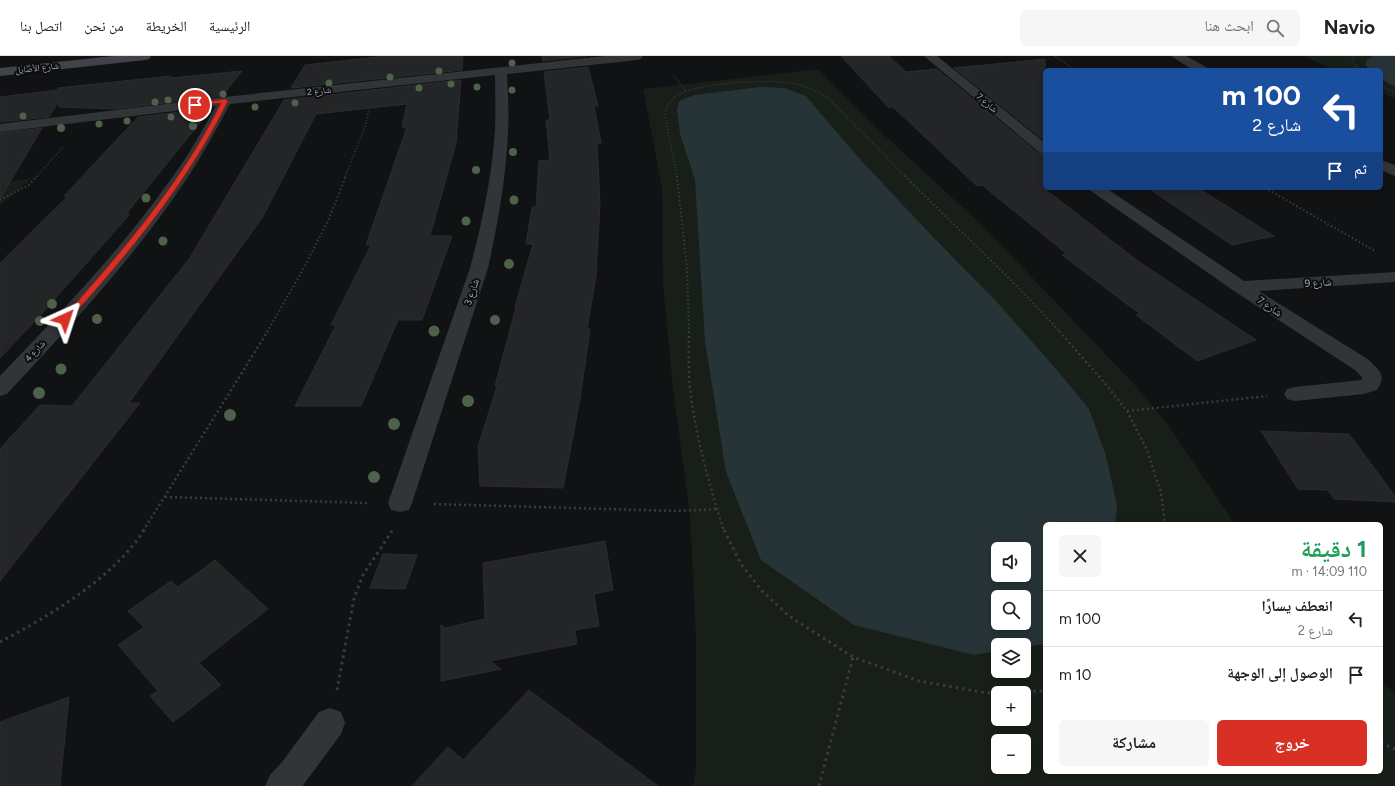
<!DOCTYPE html>
<html lang="ar">
<meta charset="utf-8">
<style>
body{margin:0;font-family:Figtree,"Noto Naskh Arabic",sans-serif;background:#f6f6f6;color:#222;direction:rtl;height:100vh;display:flex;flex-direction:column;font-size:15px;white-space:nowrap}
*{box-sizing:border-box;margin:0}
p{font-size:13px;color:#767676}
.icon{flex:none;width:22px;height:22px;fill:none;stroke:currentColor;stroke-width:2;stroke-linecap:round;stroke-linejoin:round}
.map{position:relative;flex:1;overflow:hidden;direction:ltr}
.panel{position:absolute;left:1043px;top:466px;width:340px;height:252px;display:flex;flex-direction:column;background:#fff;border-radius:6px;box-shadow:0 2px 10px #0003;direction:rtl}
.panel>*{flex:none}
.guide{position:absolute;left:1043px;top:12px;width:340px;height:122px;border-radius:6px;box-shadow:0 2px 10px #0003;direction:rtl;background:#1a4fa0;color:#fff;overflow:hidden}
.buttons{position:absolute;left:991px;top:486px;display:grid;gap:8px}
.buttons a{display:grid;place-items:center;width:40px;height:40px;border-radius:6px;background:#fff;box-shadow:0 2px 10px #0003;font-size:20px}
.pin{position:absolute;display:grid;place-items:center;width:34px;height:34px;color:#fff;margin:-17px;border:2px solid #fff;border-radius:50%;box-shadow:0 1px 4px #0007}
.me{position:absolute;width:44px;margin:-22px;rotate:42deg;stroke-linejoin:round;filter:drop-shadow(0 0 3px #0008)}
.turn{display:flex;align-items:center;gap:14px;height:84px;padding:0 16px;font-size:18px}
.turn .icon{width:52px;height:52px;stroke-width:2.5}
.turn b{display:block;font-size:28px;line-height:34px}
.then{display:flex;align-items:center;height:38px;padding:0 16px;background:#0003;gap:8px;font-size:15px}
.round{display:grid;place-items:center;flex:none;width:42px;height:42px;border-radius:6px;background:#f6f6f6}
.head{display:flex;align-items:center;justify-content:space-between;height:68px;padding:0 16px}
h1{font-size:24px;font-weight:700;line-height:30px;color:#1e9e55}
.action{display:flex;gap:8px;margin-top:auto;padding:8px 16px}
.action a{flex:1;height:46px;border-radius:6px;background:#d93025;color:#fff;font-size:16px;font-weight:700;line-height:46px;text-align:center}
.action a+a{background:#f6f6f6;color:#222}
ul{padding:0;list-style:none}
li{display:flex;align-items:center;gap:12px;height:56px;padding:0 16px;border-top:1px solid #e0e0e0}
li div{flex:1}
li b{display:block;font-size:15px}
li em{font-style:normal}
header{display:flex;align-items:center;gap:24px;box-sizing:border-box;height:56px;padding:0 20px;background:#fff;border-bottom:1px solid #e0e0e0}
header strong{font-size:19px}
nav{display:flex;gap:22px;margin-inline-start:auto;font-size:14px}
.search{width:280px;height:36px;background:#f6f6f6;display:flex;align-items:center;gap:10px;box-sizing:border-box;padding:0 14px;border-radius:6px;color:#767676;font-size:15px}
.map>svg:first-child{display:block}
</style>
<header>
<strong>Navio</strong>
<div class="search"><svg class="icon" aria-label="search" viewBox="0 0 24 24"><circle cx="10" cy="10" r="6"/><path d="M15 15l6 6"/></svg>ابحث هنا</div>
<nav><a>الرئيسية</a><a>الخريطة</a><a>من نحن</a><a>اتصل بنا</a></nav>
</header>
<div class="map">
<svg width="1395" height="730" viewBox="0 0 1395 730">
<rect width="100%" height="100%" fill="#111213"/>
<path fill="#181e18" fill-rule="evenodd" d="M1304,0h69l-7,5v4l3,5h-36z
M818,13l65,65 98,90 153,160 30,35 71,105h-190v248h336v-91l14,12v93h-702l3,-18v-127l-6,-125 -17,-127 -10,-104 -1,-97 -19,-99zM998,493h26v26h-26zM998,541h26v26h-26zM998,589h26v26h-26zM998,637h26v26h-26zM998,685h26v26h-26z
M1381,23l14,8v12l-14,-7z
M32,122l-32,28v-23z"/>
<path fill="#273437" fill-rule="evenodd" d="M1373,0h22v31l-14,-8v-9h-12l-3,-5v-4z
M761,31l23,1 22,8 51,60 75,80 63,64 61,69 33,40 17,47 11,50 -2,18h-70v120l-21,3v-2h-26v6l-24,4 -120,-30 -93,-65 -35,-88 -21,-131 -10,-161 -15,-46 -3,-24 2,-9 15,-6zM998,493h26v26h-26zM998,541h26v26h-26z"/>
<path fill="#242527" stroke="#2b2c2f" d="M385,0h78l-1,14 -171,18 14,-23z
M542,0h44l-43,5z
M841,0h48l17,16 31,-3 102,85 6,1v34l93,72 118,79 -59,21 -61,-46 4,-1 -78,-59 5,-1 -85,-69 -5,1 -84,-79 -4,1z
M1045,3v82l-91,-73z
M588,11l10,39h-4l7,37h-4l3,61 -4,72 -9,53h3l-10,70 -17,89 -83,-2 -2,-39 19,-61h-2l21,-79h-1l18,-63h-7l6,-37h4l3,-46 11,-1 -4,-40h4l-6,-48z
M242,15l-20,25 -107,13 -56,-2v-6l-10,16 -49,5v-25l58,-7v-2l113,-12 -1,2z
M461,24l-5,63 -26,93h22l-30,84h-24l-37,86h-66l41,-81h-5l40,-80h-5l41,-118h-5l5,-23 -91,10 -54,104 -133,185h11l-140,178v-132l40,-44 32,1 117,-147 95,-159z
M212,52l-86,106h4l-92,104 -38,40v-95l68,-67h-4l74,-79z
M42,72l-42,71v-66z
M1148,132h50l76,48 -42,9z
M1261,375l88,3 46,62v6l-61,-3 -6,-9 -30,-1z
M605,485l8,49 -19,4 5,32 -24,4 2,14 -87,17 11,8 -60,12v-56l4,3 40,-9 -2,-56z
M383,498l34,1 -12,34 -35,-1z
M215,504l53,49 -69,54 22,22 -48,37 -23,-26 8,-5 -40,-46 26,-18 -16,-16 43,-30 7,6z
M529,634l129,96h-246l36,-39 15,13z
M69,641l-9,89h-60v-64z"/>
<g fill="none" stroke-linecap="round" stroke-linejoin="round">
<path stroke="#383c3f" stroke-width="1.5" stroke-dasharray="1 2" stroke-linecap="butt" d="M1055,0l20,14
M1354,0l-2,3 6,11
M674,20l12,15
M1381,30l14,6
M36,121l28,-31
M345,121l20,-50 4,-18
M677,121l-12,-62c1,-9 5,-15 13,-20 19,-12 89,-16 112,-12 13,2 26,7 37,14l79,80"/>
<path stroke="#383c3f" stroke-width="2" stroke-dasharray="1.5 2.5" stroke-linecap="butt" d="M677,120l10,91 2,65
M905,120c51,52 106,101 155,156
M1265,132l110,63
M0,144l29,-15 8,-9
M267,276l33,-57 28,-54 18,-45"/>
<path stroke="#383c3f" stroke-width="2.5" stroke-dasharray="2 3" stroke-linecap="butt" d="M689,275c0,19 -1,39 1,58 6,49 19,95 34,142
M1059,275l44,50 24,30 20,39 14,43 4,31
M1127,355l140,-15
M165,441l204,6
M434,448l242,7 41,-2
M143,475l125,-200"/>
<path stroke="#383c3f" stroke-width="3" stroke-dasharray="2.5 4" stroke-linecap="butt" d="M724,474l17,34 21,27 27,25 64,41 66,24 68,12 58,-2
M0,586c49,-26 114,-64 144,-112
M337,634l17,-92 9,-23 29,-44
M1381,687l14,6
M819,730l34,-129"/>
<path fill="#323538" fill-rule="evenodd" d="M604,0h39l-2,3 -4,1 -130,14c1,19 2,39 1,58 -2,46 -10,91 -20,136l-76,235 -3,7 -9,2 -9,-2 -3,-7 82,-235c12,-45 22,-91 25,-138 1,-18 0,-37 0,-55l-265,29c-14,26 -28,52 -44,76 -52,78 -116,146 -179,214l-7,2v-20c60,-63 121,-126 171,-197 17,-23 31,-48 45,-73l-216,26v-8l225,-27z
M924,0h13l108,87v11l-5,-1z
M1171,0h15l20,11 2,3h-15z
M1381,104l14,5v11l-14,-6z
M1088,132h18l138,93 151,-9v10l-136,9 110,69c11,12 18,15 8,30l-13,4 -69,7 -8,-2 -3,-5 3,-5 8,-2 67,-7v-3l-7,-7 -121,-79 -143,-100z
M330,652l11,4 4,11 -4,11 -37,50 -1,2h-38l5,-11 12,-13 37,-50z"/>
<path fill="#404448" fill-rule="evenodd" d="M113,0h38l-2,3 -4,1 -145,16v-8z"/>
</g>
<g fill="#4d614b">
<circle cx="512" cy="7" r="3.5"/>
<circle cx="439" cy="15" r="3.5"/>
<circle cx="390" cy="21" r="3.5"/>
<circle cx="329" cy="27" r="3.5"/>
<circle cx="451" cy="28" r="3.5"/>
<circle cx="477" cy="31" r="3.5"/>
<circle cx="419" cy="32" r="3.5"/>
<circle cx="512" cy="34" r="3.5"/>
<circle cx="223" cy="38" r="3.5"/>
<circle cx="168" cy="44" r="3.5"/>
<circle cx="155" cy="46" r="3.5"/>
<circle cx="295" cy="47" r="3.5"/>
<circle cx="255" cy="51" r="3.5"/>
<circle cx="23" cy="60" r="3.5"/>
<circle cx="171" cy="61" r="3.5"/>
<circle cx="127" cy="65" r="3.5"/>
<circle cx="99" cy="68" r="3.5"/>
<circle cx="193" cy="70" r="4"/>
<circle cx="61" cy="72" r="4"/>
<circle cx="513" cy="96" r="4"/>
<circle cx="476" cy="114" r="4"/>
<circle cx="146" cy="142" r="4.5"/>
<circle cx="514" cy="144" r="4.5"/>
<circle cx="466" cy="165" r="4.5"/>
<circle cx="163" cy="185" r="4.5"/>
<circle cx="509" cy="208" r="5"/>
<circle cx="52" cy="248" r="5"/>
<circle cx="97" cy="263" r="5"/>
<circle cx="495" cy="264" r="5"/>
<circle cx="40" cy="265" r="5"/>
<circle cx="434" cy="275" r="5.5"/>
<circle cx="61" cy="313" r="5.5"/>
<circle cx="39" cy="337" r="6"/>
<circle cx="468" cy="345" r="6"/>
<circle cx="230" cy="359" r="6"/>
<circle cx="394" cy="368" r="6"/>
<circle cx="374" cy="421" r="6"/>
</g>
<path fill="#d93025" stroke="#8d1f18" d="M225,43l3,2c-41,83 -99,152 -160,220h-5v-3c59,-67 118,-134 158,-215l-26,3h-2v-2z"/>
<g text-anchor="middle" stroke-width="4" stroke-linejoin="round" paint-order="stroke">
<g font-size="9" fill="#a2acb5" stroke="#0d0d0e">
<text transform="translate(37 12) rotate(-6)" y="3">شارع الأصايل</text>
<text transform="translate(319 35) rotate(-6)" y="3">شارع 2</text>
<text transform="translate(987 47) rotate(40)" y="3">شارع 7</text>
<text transform="translate(35 295) rotate(-47)" y="3">شارع 4</text>
</g>
<g font-size="10" fill="#a2acb5" stroke="#0d0d0e">
<text transform="translate(1318 226) rotate(-3)" y="4">شارع 9</text>
<text transform="translate(471 236) rotate(-71)" y="4">شارع 3</text>
<text transform="translate(1270 250) rotate(34)" y="4">شارع 7</text>
</g>
</g>
</svg>
<div class="buttons">
<a><svg class="icon" aria-label="sound" viewBox="0 0 24 24"><path d="M4 9h4l5-4v14l-5-4H4zM17 9q2 3 0 6"/></svg></a>
<a><svg class="icon" aria-label="search" viewBox="0 0 24 24"><circle cx="10" cy="10" r="6"/><path d="M15 15l6 6"/></svg></a>
<a><svg class="icon" aria-label="layers" viewBox="0 0 24 24"><path d="M12 4l9 5-9 5-9-5zM3 14l9 5 9-5"/></svg></a>
<a>+</a>
<a>−</a>
</div>
<div class="pin" style="left:195px;top:49px;background:#d93025"><svg class="icon" aria-label="arrive" viewBox="0 0 24 24"><path d="M6 21V4h12l-3 4 3 4H6"/></svg></div>
<svg class="me" style="left:65px;top:263px" viewBox="-20 -20 40 40"><path d="M0-17L14 15 0 8-14 15z" fill="#d93025" stroke="#fff" stroke-width="4"/></svg>
<div class="guide">
<div class="turn"><svg class="icon" aria-label="left" viewBox="0 0 24 24"><path d="M17 20v-9H6M10 6l-5 5 5 5"/></svg><div><b>100 m</b>شارع 2</div></div>
<div class="then">ثم<svg class="icon" aria-label="arrive" viewBox="0 0 24 24"><path d="M6 21V4h12l-3 4 3 4H6"/></svg></div>
</div>
<section class="panel">
<div class="head"><div><h1>1 دقيقة</h1><p>110 m · 14:09</p></div><a class="round"><svg class="icon" aria-label="close" viewBox="0 0 24 24"><path d="M6 6l12 12M18 6L6 18"/></svg></a></div>
<ul>
<li><svg class="icon" aria-label="left" viewBox="0 0 24 24"><path d="M17 20v-9H6M10 6l-5 5 5 5"/></svg><div><b>انعطف يسارًا</b><p>شارع 2</p></div><em>100 m</em></li>
<li><svg class="icon" aria-label="arrive" viewBox="0 0 24 24"><path d="M6 21V4h12l-3 4 3 4H6"/></svg><div><b>الوصول إلى الوجهة</b></div><em>10 m</em></li>
</ul>
<div class="action"><a>خروج</a><a>مشاركة</a></div>
</section>
</div>
